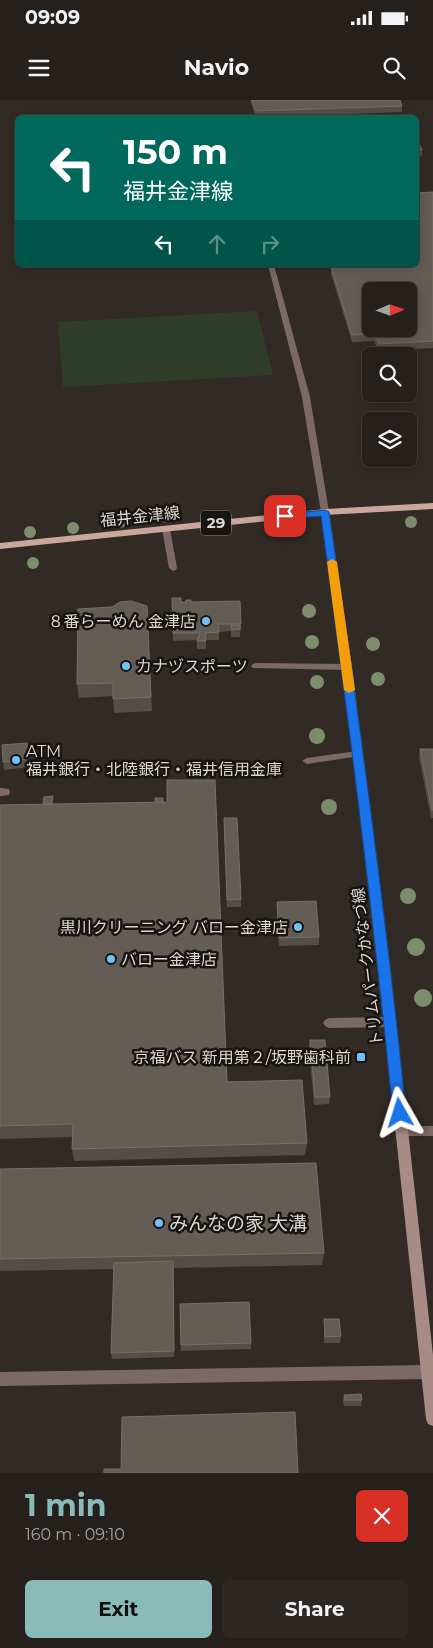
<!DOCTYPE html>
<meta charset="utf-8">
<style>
body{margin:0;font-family:Montserrat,"Noto Sans JP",sans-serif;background:#2e2825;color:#f1f3f6;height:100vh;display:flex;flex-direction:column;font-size:19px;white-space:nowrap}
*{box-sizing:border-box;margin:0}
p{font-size:16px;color:#a4a3a3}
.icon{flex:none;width:28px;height:28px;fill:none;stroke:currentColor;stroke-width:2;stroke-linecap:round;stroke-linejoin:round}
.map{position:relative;height:1373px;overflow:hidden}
.details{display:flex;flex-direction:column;background:#26201c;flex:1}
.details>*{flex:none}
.top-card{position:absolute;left:15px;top:15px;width:404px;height:152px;border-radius:8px;box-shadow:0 2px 12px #0003,0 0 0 1px #423e3b;background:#00695c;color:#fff;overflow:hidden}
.needle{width:32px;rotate:88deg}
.tools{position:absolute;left:362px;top:182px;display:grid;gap:10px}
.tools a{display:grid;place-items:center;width:55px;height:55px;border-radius:8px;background:#26201c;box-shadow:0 2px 12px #0003,0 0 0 1px #423e3b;font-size:25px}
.pin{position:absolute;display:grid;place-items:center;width:42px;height:42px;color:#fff;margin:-21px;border-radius:10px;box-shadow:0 2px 8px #0006}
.me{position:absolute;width:55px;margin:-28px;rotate:354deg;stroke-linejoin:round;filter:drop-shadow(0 0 4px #0008)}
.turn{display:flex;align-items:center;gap:18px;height:105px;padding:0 25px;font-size:22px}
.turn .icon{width:65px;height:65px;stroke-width:2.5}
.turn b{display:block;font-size:35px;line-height:42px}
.lanes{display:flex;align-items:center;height:48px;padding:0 25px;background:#0003;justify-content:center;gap:25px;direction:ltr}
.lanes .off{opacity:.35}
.round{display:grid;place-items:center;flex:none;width:52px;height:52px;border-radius:8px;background:#2e2825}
.headline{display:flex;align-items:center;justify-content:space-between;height:85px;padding:0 25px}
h1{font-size:30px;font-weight:700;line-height:38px;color:#8bbbb9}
.action{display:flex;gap:10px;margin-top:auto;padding:10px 25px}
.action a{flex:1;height:58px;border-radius:8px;background:#8bbbb9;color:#111;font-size:20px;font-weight:700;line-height:58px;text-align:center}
.action a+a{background:#2e2825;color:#f1f3f6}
.status{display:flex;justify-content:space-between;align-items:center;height:35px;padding:0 25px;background:#26201c;direction:ltr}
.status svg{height:14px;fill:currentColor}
header{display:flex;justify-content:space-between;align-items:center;height:65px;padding:0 25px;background:#26201c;font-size:22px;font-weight:700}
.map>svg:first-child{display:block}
</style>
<div class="status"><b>09:09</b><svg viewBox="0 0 49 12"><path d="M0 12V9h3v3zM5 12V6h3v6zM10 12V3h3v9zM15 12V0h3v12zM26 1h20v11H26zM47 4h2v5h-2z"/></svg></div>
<header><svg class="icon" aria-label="menu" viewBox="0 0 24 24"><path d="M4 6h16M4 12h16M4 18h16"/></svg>Navio<svg class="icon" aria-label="search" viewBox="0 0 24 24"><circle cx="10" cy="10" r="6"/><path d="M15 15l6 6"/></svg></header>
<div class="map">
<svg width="433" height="1373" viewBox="0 0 433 1373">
<rect width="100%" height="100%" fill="#322b25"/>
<path fill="#2f3c28" d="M257,211l16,64 -210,12 -5,-65z"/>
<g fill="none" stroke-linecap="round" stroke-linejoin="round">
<path fill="#7c6965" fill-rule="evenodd" d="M163,427h3l4,2 7,39 -1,2 -3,1 -4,-3 -7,-39z
M256,563l91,1 5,3 -5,3 -94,-2 -2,-2 2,-2z
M357,651l5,3 -2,2 -53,8 -5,-3 5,-3z
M0,688l9,1 1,3 -1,3 -9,1z
M390,917l4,2 2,3 -2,3 -4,2 -61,1 -4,-2 -2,-3 2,-3 4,-2z"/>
<path fill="#7c6965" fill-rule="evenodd" d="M427,1265l5,2v10l-5,2 -427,7v-14z"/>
<path fill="#7c6965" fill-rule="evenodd" d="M268,165h6l36,132 19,115 -4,2 -4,-2 -19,-115z
M401,1026h32v10h-32l-4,-1 -2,-4 2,-4z"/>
<path fill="#a88b84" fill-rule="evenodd" d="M322,410h6l1,2 23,155 44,355 37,333v71l-5,-2 -2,-5c-32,-303 -63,-605 -105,-907z"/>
<path fill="#cba69c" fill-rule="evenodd" d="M433,403v6l-108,6 -325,34v-6l325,-34z"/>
</g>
<g fill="#7d8d6c">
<circle cx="168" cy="417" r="6"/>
<circle cx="120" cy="422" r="6"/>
<circle cx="411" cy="422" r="6"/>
<circle cx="73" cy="428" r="6"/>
<circle cx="30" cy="432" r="6"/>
<circle cx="33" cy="463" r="6"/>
<circle cx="309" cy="511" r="7"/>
<circle cx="312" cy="542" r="7"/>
<circle cx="373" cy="544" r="7"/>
<circle cx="378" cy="579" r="7"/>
<circle cx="317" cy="582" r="7"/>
<circle cx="317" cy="636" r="8"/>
<circle cx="329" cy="707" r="8"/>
<circle cx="408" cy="796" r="8"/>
<circle cx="416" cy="847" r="9"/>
<circle cx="423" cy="898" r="9"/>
</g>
<path fill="#554e47" d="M250,0h150l2,6v6l-131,5 23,1h-38z
M416,36l6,14v6l-6,1z
M433,92v156l-55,3 -4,-10 -22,1 -21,-68v-7l19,-1 -1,-1h67z
M172,498l9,4h10l50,22v7h-1v6h-9v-6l-12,1v8h-13v9h-9v-9l-24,1z
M147,506l5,105 -38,2 -1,-17 -34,2 -2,-14z
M420,649h13v69h-2l-12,-61z
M28,651l1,16 -25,3 -1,-8z
M163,702l64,280 80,61 -2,12 -231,6 -2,-12 1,-12 -73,2v-334z
M224,726l17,73v8h-14z
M277,802l42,35v8l-40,1 -2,-37z
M310,940l20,57 -1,7 -15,1 -5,-57z
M0,1069l324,84 -2,12 -148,3v89l-62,2 -1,-6 3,-84 -114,2z
M180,1204l71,39v6l-70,2z
M324,1219l17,17 -1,7h-16z
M344,1295l18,5 -1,6h-17l-1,-5z"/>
<path fill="#635d56" stroke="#767069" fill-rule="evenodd" d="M252,0h148l2,6 -146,5z
M271,15v2l23,1h-33z
M416,36l6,14h-6z
M433,92v149l-54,3 -4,-10 -23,1 -21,-68 22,-1 -1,-1h64v-72zM371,191h38v38h-38z
M172,498h9v4h5v-2h5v2l49,-1 1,23h-23l1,8 -14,1 1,8h-9l3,-8h-27z
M131,501l16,5 4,91 -38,2v-16l-36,1 1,-75 34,-2 8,-5z
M231,525h9v4l-8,1z
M27,643l1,16 -25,3 -1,-17z
M420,649h13v61h-1z
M167,680h48l12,302 75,-2 5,63 -235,6 1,-25 -73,2v-321l167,-3z
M53,696l-1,8h-9l1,-7z
M155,698h8v4h-8z
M224,718h13l4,81 -14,1z
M316,801l3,36 -40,1 -2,-36z
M310,940h15l5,57h-15z
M316,1063l8,90 -324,6v-90z
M173,1161l1,90 -63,2 3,-90z
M249,1202l2,41 -70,2 -1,-41z
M324,1219h15l2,17 -16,1z
M361,1294l1,6h-17l-1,-5z
M295,1312l3,61h-194v-4h17l1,-52z"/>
<path fill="#1a73e8" stroke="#114b97" d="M325,410l4,2c29,200 57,400 77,601l-2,4 -4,2 -5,-2 -2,-4c-20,-200 -45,-399 -72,-597l-36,3 -5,-3 5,-2z"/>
<path fill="#f59e0b" d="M332,459l5,3 18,128 -6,3 -5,-3 -17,-128z"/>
<g fill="#71c1f5" stroke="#171411" stroke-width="2">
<circle cx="206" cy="521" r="5"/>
<circle cx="126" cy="566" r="5"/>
<circle cx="16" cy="660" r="5"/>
<circle cx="298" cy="827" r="5"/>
<circle cx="111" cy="859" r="5"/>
<rect x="356" y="952" width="10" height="10" rx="2.5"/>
<circle cx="159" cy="1123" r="5"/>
</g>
<g text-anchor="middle" stroke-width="5" stroke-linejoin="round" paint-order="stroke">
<rect fill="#171411" stroke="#a09c99" stroke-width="1" x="201" y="410.5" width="30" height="25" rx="4"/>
<g font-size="15" font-weight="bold" fill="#dbd7d3">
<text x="216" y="428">29</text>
</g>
<g font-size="16" fill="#dbd7d3" stroke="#171411">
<text transform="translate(140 416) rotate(-6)" y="6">福井金津線</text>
<text transform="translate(367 867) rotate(-97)" y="6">トリムパークかなづ線</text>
</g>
<g font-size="16" fill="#dbd7d3" stroke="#171411" text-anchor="end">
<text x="196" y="527">８番らーめん 金津店</text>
<text x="136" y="572" text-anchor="start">カナヅスポーツ</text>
<text x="26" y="657" text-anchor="start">ATM<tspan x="26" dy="18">福井銀行・北陸銀行・福井信用金庫</tspan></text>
<text x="288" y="833">黒川クリーニング バロー金津店</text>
<text x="121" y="865" text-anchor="start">バロー金津店</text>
<text x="351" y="963">京福バス 新用第２/坂野歯科前</text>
</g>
<g font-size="19" fill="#dbd7d3" stroke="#171411" text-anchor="start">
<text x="169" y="1130">みんなの家 大溝</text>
</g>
</g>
</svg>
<div class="tools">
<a><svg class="needle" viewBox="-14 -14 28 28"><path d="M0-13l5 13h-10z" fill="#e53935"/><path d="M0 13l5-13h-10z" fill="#a4a3a3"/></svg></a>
<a><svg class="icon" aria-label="search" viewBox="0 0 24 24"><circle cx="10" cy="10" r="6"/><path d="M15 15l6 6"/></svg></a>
<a><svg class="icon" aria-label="layers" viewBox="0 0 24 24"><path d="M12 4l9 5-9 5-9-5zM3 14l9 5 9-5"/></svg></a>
</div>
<div class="pin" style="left:285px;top:416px;background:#d93025"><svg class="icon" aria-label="arrive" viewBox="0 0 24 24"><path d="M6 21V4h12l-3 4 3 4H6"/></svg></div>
<svg class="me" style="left:400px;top:1013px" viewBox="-20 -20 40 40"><path d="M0-17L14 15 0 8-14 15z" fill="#1a73e8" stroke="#fff" stroke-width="4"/></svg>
<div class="top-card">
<div class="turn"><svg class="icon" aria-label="left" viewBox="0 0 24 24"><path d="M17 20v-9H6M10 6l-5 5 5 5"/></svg><div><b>150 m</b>福井金津線</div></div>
<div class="lanes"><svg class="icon" aria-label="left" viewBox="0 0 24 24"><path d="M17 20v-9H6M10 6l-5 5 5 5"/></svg><svg class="icon off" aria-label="ahead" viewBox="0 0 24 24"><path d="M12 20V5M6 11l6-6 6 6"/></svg><svg class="icon off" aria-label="right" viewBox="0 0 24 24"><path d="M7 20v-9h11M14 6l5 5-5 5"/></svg></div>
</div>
</div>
<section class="details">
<div class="headline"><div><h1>1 min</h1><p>160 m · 09:10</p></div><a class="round" style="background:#d93025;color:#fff"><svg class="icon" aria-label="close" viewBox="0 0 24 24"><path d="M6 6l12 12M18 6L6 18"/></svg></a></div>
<div class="action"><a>Exit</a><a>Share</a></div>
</section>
